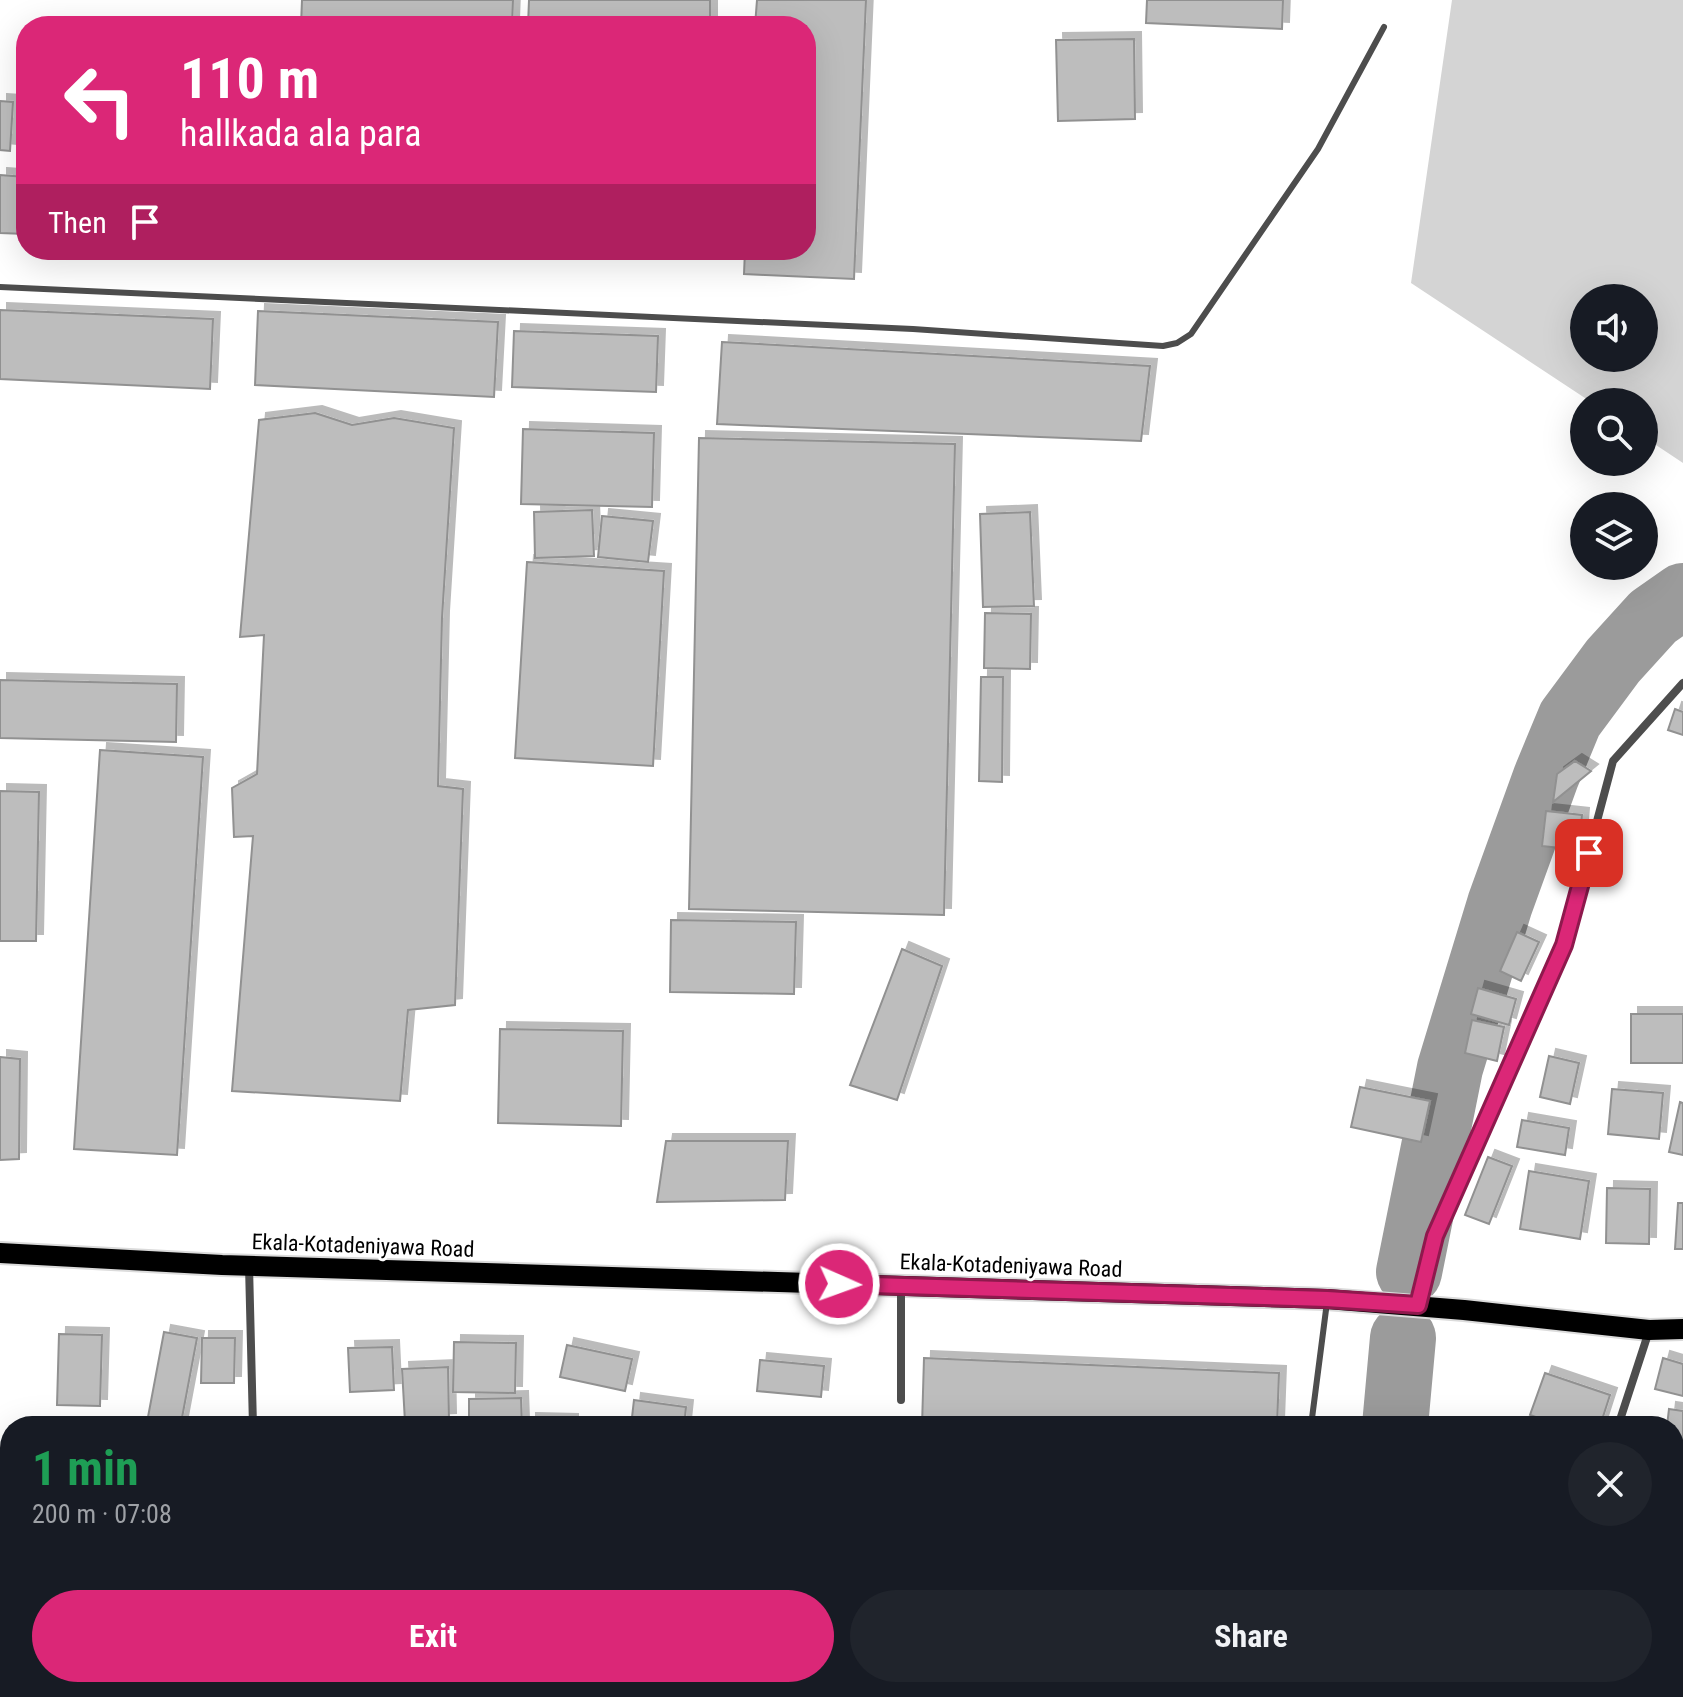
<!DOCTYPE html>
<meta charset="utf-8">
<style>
body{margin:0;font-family:"Roboto Condensed",sans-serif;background:#20242c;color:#f1f3f6;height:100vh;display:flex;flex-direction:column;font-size:30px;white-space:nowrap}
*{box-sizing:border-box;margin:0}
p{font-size:26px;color:#9ea1a6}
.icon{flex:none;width:44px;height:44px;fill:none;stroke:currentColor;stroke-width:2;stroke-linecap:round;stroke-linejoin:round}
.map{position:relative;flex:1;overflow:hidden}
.panel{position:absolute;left:0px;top:1416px;width:1684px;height:282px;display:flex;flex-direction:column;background:#171b24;border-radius:32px 32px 0 0;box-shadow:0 8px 32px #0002}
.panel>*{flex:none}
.hud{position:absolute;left:16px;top:16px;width:800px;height:244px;border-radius:32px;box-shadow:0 8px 32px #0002;background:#db2777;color:#fff;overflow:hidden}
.buttons{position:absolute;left:1570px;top:284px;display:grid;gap:16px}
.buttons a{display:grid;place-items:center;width:88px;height:88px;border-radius:50%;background:#171b24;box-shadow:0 8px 32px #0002;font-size:40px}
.pin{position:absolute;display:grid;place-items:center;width:68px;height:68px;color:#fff;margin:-34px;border-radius:16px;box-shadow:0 4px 12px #0006}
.me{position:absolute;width:88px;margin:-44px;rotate:92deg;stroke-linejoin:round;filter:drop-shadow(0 0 6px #0008)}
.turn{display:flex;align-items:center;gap:28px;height:168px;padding:0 32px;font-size:36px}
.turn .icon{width:104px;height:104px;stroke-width:2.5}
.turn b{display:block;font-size:56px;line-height:68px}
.then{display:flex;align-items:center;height:76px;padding:0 32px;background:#0003;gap:16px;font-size:30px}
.round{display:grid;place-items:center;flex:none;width:84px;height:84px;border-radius:42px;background:#20242c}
.head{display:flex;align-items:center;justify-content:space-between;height:136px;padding:0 32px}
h1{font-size:48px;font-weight:700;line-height:60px;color:#1e9e55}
.action{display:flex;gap:16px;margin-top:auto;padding:16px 32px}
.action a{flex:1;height:92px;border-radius:48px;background:#db2777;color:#fff;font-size:32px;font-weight:700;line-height:92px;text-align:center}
.action a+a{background:#20242c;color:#f1f3f6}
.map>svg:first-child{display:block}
</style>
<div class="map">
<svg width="1683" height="1697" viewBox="0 0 1683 1697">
<defs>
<filter id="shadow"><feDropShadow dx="7" dy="-7" stdDeviation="0" flood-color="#0004"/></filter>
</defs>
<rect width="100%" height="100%" fill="#fff"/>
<path fill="#d4d4d4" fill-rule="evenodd" d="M1452,0h231v463l-39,-26v-35h-53l-180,-119zM1584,298h60v60h-60z"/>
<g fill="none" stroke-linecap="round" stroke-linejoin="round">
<path stroke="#9b9b9b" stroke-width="66" d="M1409,1272l41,-204 50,-164 46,-127 24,-58 43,-58 40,-44 30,-21
M1395,1426l8,-88
M1341,1697l3,-9"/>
</g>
<path fill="#bdbdbd" stroke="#919191" stroke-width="2" filter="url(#shadow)" d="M302,0h211l-1,26h-211z
M529,0h181v26h-182z
M757,0h109l-12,279 -110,-5 1,-24h61v-224h-51z
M1147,0h136l-1,29 -136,-6z
M1134,39l1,80 -77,2 -2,-81z
M0,101l13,1 -3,49 -10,-1z
M0,175l26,2v57l-26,-1z
M0,310l213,9 -3,70 -210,-10z
M258,311l240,11 -4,75 -239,-12z
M514,331l144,5 -2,56 -144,-5z
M722,342l428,24 -9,75 -424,-17z
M315,413l37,12 42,-7 60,10 -12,190 -4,168 25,3 -8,216 -47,5 -8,91 -168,-10 21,-255 -19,1 -2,-49 25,-14 7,-139 -24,2 19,-217z
M523,429l131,4 -2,74 -131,-3z
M699,438l256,6 -11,471 -255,-6z
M592,510l2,46 -59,2 -1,-46z
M1030,512l4,94 -51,1 -3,-93z
M602,516l51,5 -5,41 -50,-5z
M527,562l137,9 -11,195 -138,-8z
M985,613l46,1 -1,55 -46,-1z
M981,677h22l-1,105 -23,-1z
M0,680l177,4 -1,58 -176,-4z
M1675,709l8,3v23l-15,-5z
M100,750l103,7 -26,398 -103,-6z
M1575,761l16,10 -38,31 4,-28z
M0,791l39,1 -3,149h-36z
M1546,811l36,4 -3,35 -37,-4z
M671,920l125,2 -2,72 -124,-2z
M1517,932l22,10 -18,39 -21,-10z
M902,949l40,17 -45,134 -47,-15z
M1478,988l38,11 -7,26 -38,-11z
M1631,1014h52v49h-52z
M1472,1020l32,7 -7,34 -32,-8z
M500,1029l123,2 -2,95 -123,-3z
M1549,1056l30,7 -9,41 -30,-7z
M0,1057l20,2 -1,100 -19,1z
M1360,1087l70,14 -9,41 -70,-15z
M1612,1089l51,4 -4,46 -51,-5z
M1680,1102l3,1v52l-14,-3z
M1522,1120l47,8 -4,27 -48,-8z
M666,1141h122l-3,59 -128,2z
M1488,1157l24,9 -23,58 -24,-9z
M1529,1171l60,10 -9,58 -60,-10z
M1607,1188l43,1 -1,55 -43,-1z
M1678,1203h5v46h-8z
M164,1332l33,6 -16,85 -33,-6z
M59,1334l43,1 -2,71 -43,-1z
M202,1338h33l-1,45h-33z
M454,1342l62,1 -1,50 -62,-1z
M567,1345l65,14 -7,32 -65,-14z
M392,1347l2,43 -44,2 -2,-44z
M924,1358l355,15 -2,53h-355z
M1663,1358l20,6v32l-28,-7z
M760,1360l64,6 -3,31 -64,-6z
M448,1367l1,53 -44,2 -3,-53z
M1545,1373l65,22 -10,31h-39l-31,-11z
M521,1398l1,28h-53v-27z
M634,1400l52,7 -2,19h-53z
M1669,1409l14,2v51l-9,-1v-35h-7z
M529,1420l42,1v5h-42z
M1674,1499l9,3v29l-3,13 -6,-2z
M634,1688h84l-2,9h-70l-13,-4z
M726,1688h52l-3,9h-52z
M811,1688h32l1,9h-32z
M854,1688h347l-1,9h-347z
M1293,1688h40l-2,9h-40z
M1407,1688h16l29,9h-48z"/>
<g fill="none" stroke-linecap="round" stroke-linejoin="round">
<defs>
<path id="primary" d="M0,1253l222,12 1105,34 137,11 185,20 34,-1"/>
</defs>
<use href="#primary" stroke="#dbdbdb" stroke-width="24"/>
<path stroke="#4d4d4d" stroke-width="6" d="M0,287l913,42 250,17 14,-3 14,-9 127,-185 66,-122
M1311,1426l16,-124
M1269,1697l2,-9"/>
<path stroke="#4d4d4d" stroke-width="8" d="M249,1266l4,160
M1418,1304l17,-68 129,-291 49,-184 70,-78
M901,1400v-113
M1618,1426l31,-95
M1532,1697l3,-9"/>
<use href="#primary" stroke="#000" stroke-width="20"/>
</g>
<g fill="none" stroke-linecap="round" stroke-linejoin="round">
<defs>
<path id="route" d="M839,1284l488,15 91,6 17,-69 129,-291 25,-92"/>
</defs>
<use href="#route" stroke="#8e194d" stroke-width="20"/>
<use href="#route" stroke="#db2777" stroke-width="14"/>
</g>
<g text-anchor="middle" stroke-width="6" stroke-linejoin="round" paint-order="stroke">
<g font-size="22" fill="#000" stroke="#fff">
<text transform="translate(363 1245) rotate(2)" y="8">Ekala-Kotadeniyawa Road</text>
<text transform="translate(1011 1265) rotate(2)" y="8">Ekala-Kotadeniyawa Road</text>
</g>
</g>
</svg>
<div class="buttons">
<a><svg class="icon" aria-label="sound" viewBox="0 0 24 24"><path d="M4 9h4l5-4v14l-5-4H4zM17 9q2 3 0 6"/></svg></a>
<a><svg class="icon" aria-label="search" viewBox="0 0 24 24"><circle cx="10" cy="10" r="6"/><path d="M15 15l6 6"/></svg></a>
<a><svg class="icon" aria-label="layers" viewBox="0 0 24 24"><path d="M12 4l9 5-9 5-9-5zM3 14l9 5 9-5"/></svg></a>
</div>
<div class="pin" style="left:1589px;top:853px;background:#d93025"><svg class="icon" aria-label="arrive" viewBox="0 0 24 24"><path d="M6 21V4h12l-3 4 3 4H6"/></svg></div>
<svg class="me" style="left:839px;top:1284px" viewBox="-20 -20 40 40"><circle r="17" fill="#db2777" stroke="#fff" stroke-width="3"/><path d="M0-11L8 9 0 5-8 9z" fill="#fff"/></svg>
<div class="hud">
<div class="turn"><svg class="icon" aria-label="left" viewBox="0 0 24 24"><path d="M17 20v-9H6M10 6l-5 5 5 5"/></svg><div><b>110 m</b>hallkada ala para</div></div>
<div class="then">Then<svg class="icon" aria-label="arrive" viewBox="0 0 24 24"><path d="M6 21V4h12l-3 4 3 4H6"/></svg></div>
</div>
<section class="panel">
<div class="head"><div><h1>1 min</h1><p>200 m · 07:08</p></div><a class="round"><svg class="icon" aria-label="close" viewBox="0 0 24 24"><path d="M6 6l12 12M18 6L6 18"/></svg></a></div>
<div class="action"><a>Exit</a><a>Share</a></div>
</section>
</div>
